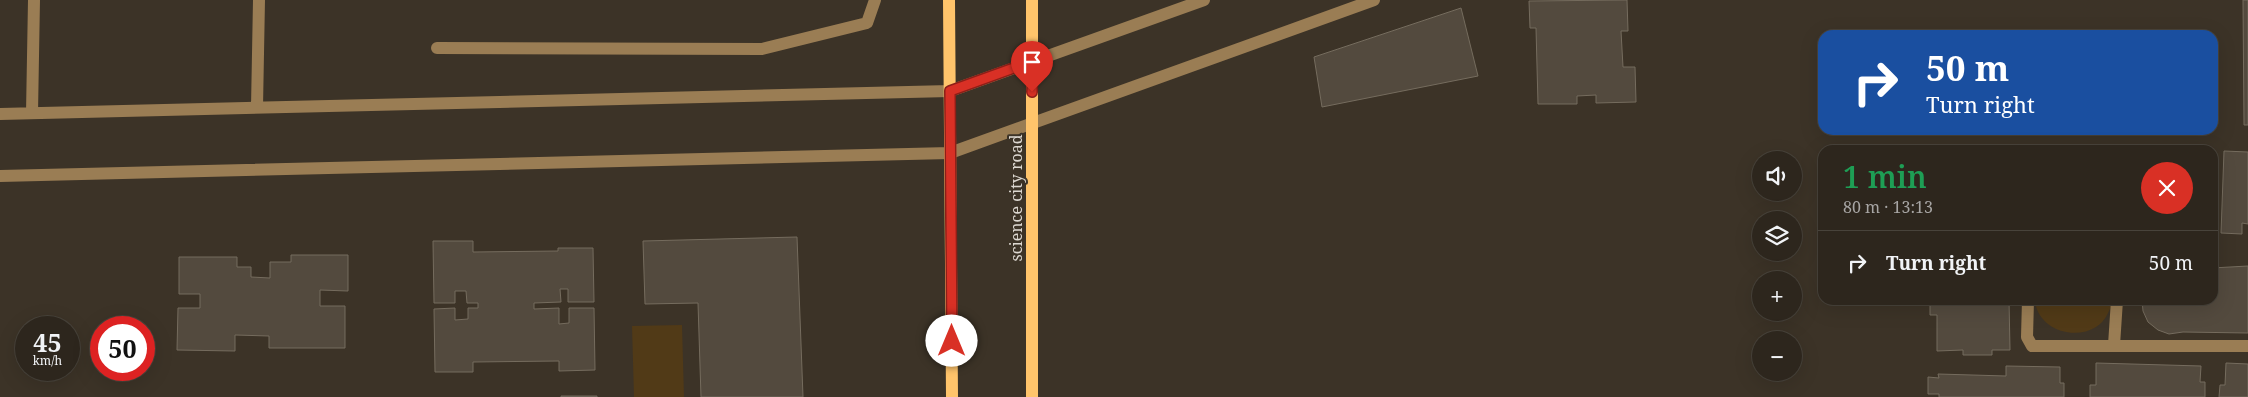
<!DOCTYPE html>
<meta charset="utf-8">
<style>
body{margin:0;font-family:"Noto Serif",serif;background:#352e26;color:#f1f3f6;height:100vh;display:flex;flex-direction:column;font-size:19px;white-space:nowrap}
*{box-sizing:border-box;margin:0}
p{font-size:16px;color:#a7a5a4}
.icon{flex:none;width:28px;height:28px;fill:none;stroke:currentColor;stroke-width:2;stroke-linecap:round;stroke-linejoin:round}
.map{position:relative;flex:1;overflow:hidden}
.panel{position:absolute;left:1818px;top:145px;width:400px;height:160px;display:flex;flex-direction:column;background:#2d261d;border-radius:15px;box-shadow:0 5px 20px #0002,0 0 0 1px #48433b}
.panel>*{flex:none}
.guide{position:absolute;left:1818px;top:30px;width:400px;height:105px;border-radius:15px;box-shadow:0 5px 20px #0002,0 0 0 1px #48433b;background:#1a4fa0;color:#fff;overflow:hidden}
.buttons{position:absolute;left:1752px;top:151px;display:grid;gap:10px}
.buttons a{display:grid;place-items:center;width:50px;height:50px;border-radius:50%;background:#2d261d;box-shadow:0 5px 20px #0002,0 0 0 1px #48433b;font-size:25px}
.speed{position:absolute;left:15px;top:316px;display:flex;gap:10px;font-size:25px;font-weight:700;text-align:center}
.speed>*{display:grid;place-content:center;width:65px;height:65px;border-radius:50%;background:#2d261d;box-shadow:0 5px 20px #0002,0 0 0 1px #48433b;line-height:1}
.speed small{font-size:12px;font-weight:400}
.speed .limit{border:8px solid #d22;background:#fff;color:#111}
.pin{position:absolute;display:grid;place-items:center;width:42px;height:42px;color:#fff;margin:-51px -21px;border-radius:50% 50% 50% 0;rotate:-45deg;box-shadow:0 0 5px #0007}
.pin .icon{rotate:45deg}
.me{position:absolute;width:55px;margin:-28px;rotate:0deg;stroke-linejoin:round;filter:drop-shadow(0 0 4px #0008)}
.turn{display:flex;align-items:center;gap:18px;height:105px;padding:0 25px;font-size:22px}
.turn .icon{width:65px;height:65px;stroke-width:2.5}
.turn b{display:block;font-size:35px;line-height:42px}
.round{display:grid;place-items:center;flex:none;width:52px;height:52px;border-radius:26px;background:#352e26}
.overview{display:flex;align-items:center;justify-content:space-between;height:85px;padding:0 25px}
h1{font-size:30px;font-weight:600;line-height:38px;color:#1e9e55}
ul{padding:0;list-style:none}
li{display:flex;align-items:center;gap:15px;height:65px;padding:0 25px;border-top:1px solid #48433b}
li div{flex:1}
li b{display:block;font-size:19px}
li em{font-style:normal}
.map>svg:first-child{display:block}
</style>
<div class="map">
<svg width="2248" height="397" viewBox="0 0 2248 397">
<rect width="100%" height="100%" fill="#3c3327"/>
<path fill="#513a17" d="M2035,300h77l1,1c-4,10 -7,20 -17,26 -22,14 -59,2 -61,-27z
M682,325l2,72h-50l-2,-71z"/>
<path fill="#534a3e" stroke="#756c5e" d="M1627,0l1,31h-7l2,36h12l1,35 -40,1v-8l-19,1v8h-39l-2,-76h-6l-1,-27z
M2243,0h5v125h-4z
M1461,8l17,68 -156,31 -8,-50z
M1944,32l110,1v2h-110z
M1931,148l89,2h-89z
M2224,151l24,1v72l-6,-1v11l-21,-1z
M797,237l6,160h-102l-3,-94 -53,1 -2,-63z
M433,241h40v11l85,-1v-3h35l1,54h-26v-13h-8l1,13 -27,1v6l25,-1v16l10,-1v-15h25l1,62 -36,1v-10l-86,1v10h-38l-1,-63 21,-1v12l13,-1v-11h10v-5h-11l-1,-12h-11v12h-21z
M291,255h57v36l-28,-1v16h25v42h-76v-12l-34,-1v16l-58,-1 1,-42h22v-14h-21v-37h58v10h14v10l19,1v-16h21z
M2248,266v67l-65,-1 -14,2 -11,-4 -10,-8 -5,-11 -1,-11h70v-32z
M1930,300h79l1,50h-18v5h-29v-5l-26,1v-36h-7z
M2096,363l105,3 -1,16h5v15h-115v-12h6z
M2226,363l22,1v33h-29l1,-12h5z
M2006,366l54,1v16h4v14h-125v-3h-11v-17l11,1 -1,-4 68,2z
M561,396h36v1h-36z"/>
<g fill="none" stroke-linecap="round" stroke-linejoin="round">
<path stroke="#9a7d54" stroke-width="12" d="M437,48l325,1 105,-26 8,-23
M257,107l2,-107
M32,113l2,-113
M0,114l950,-23 254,-91
M0,176l950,-23 424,-153
M2028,300l-1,37 5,9h216
M2114,345l3,-45"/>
<path stroke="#ffc46b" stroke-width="12" d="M949,0l3,397
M1032,397v-397"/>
</g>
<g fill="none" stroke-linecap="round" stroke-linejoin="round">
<defs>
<path id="route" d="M952,341l-2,-250 83,-30 -1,31"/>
</defs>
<use href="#route" stroke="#8d1f18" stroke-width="12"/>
<use href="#route" stroke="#d93025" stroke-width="9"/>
</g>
<g text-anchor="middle" stroke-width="4" stroke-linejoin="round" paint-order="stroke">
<g font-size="16" fill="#ddd8d1" stroke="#3c3327">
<text transform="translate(1016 198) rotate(-90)" y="6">science city road</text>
</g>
</g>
</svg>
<div class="buttons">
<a><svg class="icon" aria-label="sound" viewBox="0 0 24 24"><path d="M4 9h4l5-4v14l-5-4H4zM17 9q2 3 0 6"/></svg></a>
<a><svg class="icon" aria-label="layers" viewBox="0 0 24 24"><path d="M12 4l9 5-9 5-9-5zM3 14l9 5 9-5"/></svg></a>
<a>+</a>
<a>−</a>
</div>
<div class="speed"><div>45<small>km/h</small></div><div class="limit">50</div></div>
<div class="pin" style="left:1032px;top:92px;background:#d93025"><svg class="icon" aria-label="arrive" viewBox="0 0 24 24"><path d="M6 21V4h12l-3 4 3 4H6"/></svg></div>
<svg class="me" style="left:952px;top:341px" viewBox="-20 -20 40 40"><circle r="19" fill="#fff"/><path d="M0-13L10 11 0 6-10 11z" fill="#d93025"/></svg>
<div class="guide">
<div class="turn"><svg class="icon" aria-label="right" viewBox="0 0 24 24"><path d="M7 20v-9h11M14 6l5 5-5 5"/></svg><div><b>50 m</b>Turn right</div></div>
</div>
<section class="panel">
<div class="overview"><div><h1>1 min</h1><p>80 m · 13:13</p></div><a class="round" style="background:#d93025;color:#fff"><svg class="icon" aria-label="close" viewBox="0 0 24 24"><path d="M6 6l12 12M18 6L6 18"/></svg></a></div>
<ul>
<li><svg class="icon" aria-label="right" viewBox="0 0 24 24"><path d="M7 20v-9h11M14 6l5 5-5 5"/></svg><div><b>Turn right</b></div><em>50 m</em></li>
</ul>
</section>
</div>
